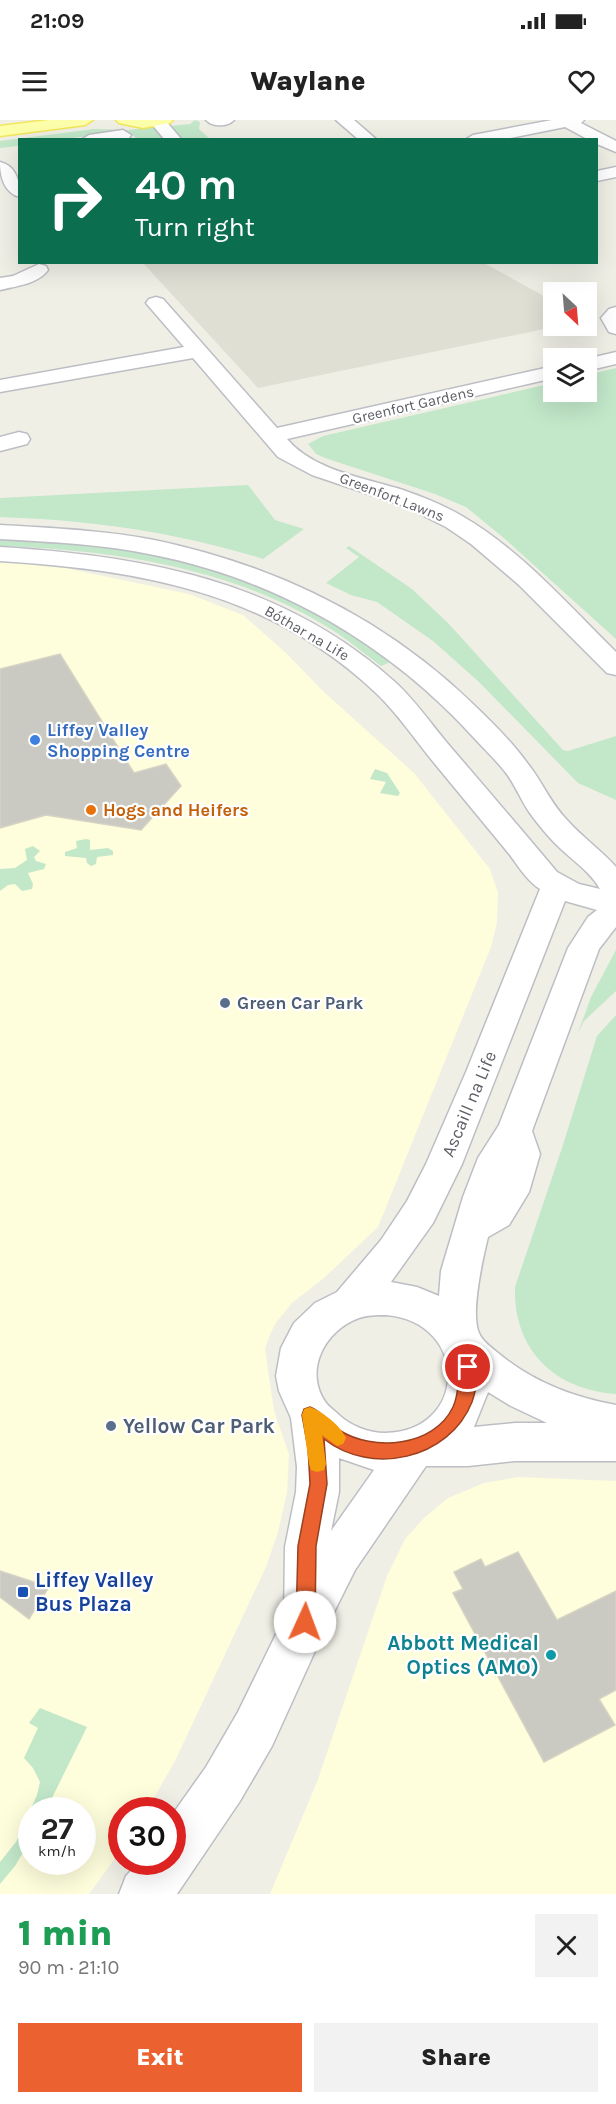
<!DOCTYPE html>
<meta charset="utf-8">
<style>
body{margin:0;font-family:Karla,sans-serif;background:#f2f2f2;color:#222;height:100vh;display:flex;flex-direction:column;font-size:22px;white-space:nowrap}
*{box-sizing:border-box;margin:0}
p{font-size:20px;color:#767676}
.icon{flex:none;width:33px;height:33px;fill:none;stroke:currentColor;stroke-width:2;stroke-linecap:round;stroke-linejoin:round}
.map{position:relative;height:1774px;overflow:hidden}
.details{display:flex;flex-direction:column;background:#fff;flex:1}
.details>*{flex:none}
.banner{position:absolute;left:18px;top:18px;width:580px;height:126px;border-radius:0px;box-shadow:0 6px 24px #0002;background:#0b6e4f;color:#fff;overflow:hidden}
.needle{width:39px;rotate:154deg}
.tools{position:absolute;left:543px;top:162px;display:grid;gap:12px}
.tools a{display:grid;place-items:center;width:54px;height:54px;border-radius:0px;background:#fff;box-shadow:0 6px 24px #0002;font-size:30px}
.speed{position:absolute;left:18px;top:1677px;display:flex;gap:12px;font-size:30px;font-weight:700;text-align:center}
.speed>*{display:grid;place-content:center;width:78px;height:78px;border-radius:50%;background:#fff;box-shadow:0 6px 24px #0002;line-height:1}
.speed small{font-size:15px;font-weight:400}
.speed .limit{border:9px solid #d22;background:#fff;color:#111}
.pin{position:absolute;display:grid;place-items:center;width:51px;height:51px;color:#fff;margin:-26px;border:3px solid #fff;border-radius:50%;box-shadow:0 2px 6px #0007}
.me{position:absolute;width:66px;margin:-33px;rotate:2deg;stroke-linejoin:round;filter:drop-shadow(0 0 4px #0008)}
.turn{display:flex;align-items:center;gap:21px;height:126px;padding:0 18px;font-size:27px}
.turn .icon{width:78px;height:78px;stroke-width:2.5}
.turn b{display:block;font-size:42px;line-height:51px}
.round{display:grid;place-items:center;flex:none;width:63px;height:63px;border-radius:0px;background:#f2f2f2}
.head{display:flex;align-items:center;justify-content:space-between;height:102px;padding:0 18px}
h1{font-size:36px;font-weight:800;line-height:45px;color:#1e9e55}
.button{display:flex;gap:12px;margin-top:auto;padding:12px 18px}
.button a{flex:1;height:69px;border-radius:0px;background:#eb6230;color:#fff;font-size:24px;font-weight:800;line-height:69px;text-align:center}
.button a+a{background:#f2f2f2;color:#222}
.status{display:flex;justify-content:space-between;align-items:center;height:42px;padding:0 30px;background:#fff;direction:ltr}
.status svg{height:16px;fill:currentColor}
header{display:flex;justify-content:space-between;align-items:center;height:78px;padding:0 18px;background:#fff;font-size:27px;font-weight:800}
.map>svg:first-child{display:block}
</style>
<div class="status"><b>21:09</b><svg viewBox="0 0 49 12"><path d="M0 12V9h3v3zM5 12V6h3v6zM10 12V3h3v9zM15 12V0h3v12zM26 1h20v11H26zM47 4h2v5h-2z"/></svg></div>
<header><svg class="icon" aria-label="menu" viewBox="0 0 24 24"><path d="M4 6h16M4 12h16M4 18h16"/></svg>Waylane<svg class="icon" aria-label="heart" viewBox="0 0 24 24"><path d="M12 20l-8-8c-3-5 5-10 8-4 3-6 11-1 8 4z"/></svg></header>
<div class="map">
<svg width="616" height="1774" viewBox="0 0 616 1774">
<rect width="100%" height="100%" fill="#f0efe6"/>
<path fill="#fefddc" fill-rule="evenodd" d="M0,440l65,8 124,26 54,21 43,38 39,40 89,80 76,96 8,24 -1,29 -6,25 -113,280 -54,51 -32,25 -17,21 -6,13 -4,12 9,62 15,43 -2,39 -9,39 -12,35 -91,194 -28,49h-25l-1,40 -32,44h-89zM32,1690h50v52h-50z
M518,1357l98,4v413h-346l47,-112 70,-206 18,-37 19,-21 24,-20 36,-15z"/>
<path fill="#e0dfd4" d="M143,143h341l69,38 1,25h5l-301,62z"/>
<path fill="#c2e7c9" d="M195,0l5,2 -1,7 11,10h-73l-9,-8 -63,8 -45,1 -1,6 -19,2v-7l94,-12 34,1 62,-6z
M616,248v271l-111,-100 -39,-32 -31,-13 -110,-36 -9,-4 -8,-10 15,-8 230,-53 1,9h32l1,-17z
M248,365l27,35 29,9 -41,30c-86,-27 -173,-39 -263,-42v-19z
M0,418l53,2 84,10 94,24 69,27 93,60 -12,5c-15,-11 -29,-23 -44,-33 -100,-65 -221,-83 -337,-87z
M349,426l63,43 37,35 114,126 5,1 48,-15v64l-38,-17 -99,-101 -46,-41 -56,-39 -26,-7 -25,-12 33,-26 -13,-9z
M375,649l12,4 13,20 -2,3 -18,-3 6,-11 -16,-3z
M86,719l4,1v10l18,-2 5,3v4l-16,2 -1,7 -5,2 -4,-3 -1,-5 -21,-2v-4l12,-4 -1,-7z
M33,726l7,5 -6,6 2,4 10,3 -2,5 -16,4 5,11 -1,5 -10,2 -7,-7 -7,1 -8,6v-22l15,-1 12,-8 -2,-11z
M616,830v41l-32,30 -6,12 13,-36z
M616,895v379c-62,-4 -103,-45 -101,-107l47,-139 35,-112z
M40,1588l47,19 -41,83h-14l-1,29 -16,27 -15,18v-22l16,-20 21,-47 3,-13 -7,-14 -9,-10 14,-30 -9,-5z"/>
<path fill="#cbcac2" stroke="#d5d3c4" stroke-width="1.5" d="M60,534l74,119 32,-9 15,22 -40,44 -95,-15 -46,13v-159z
M518,1432l39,68 59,-29v99l-17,9 16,26 -71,37 -91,-169 10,-4 -9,-17 27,-13 4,8z
M0,1451l49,16 -20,32 -29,-22z"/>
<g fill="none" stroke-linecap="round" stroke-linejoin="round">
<defs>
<path id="minor" d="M152,0h13l17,20h-17l-15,-18z
M206,0h28c-6,7 -22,7 -28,0z
M336,0h18l23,20h-18z
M552,0h32l-3,3 35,18v11l-19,-8v-4h-8l-24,-13 -65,13h-35l8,-5z
M123,10l8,5 -2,3 -48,2 8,-5z
M0,42c17,4 20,21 20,35 -16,-4 -20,-21 -20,-35z
M616,47v10l-19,4v-10z
M39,144l7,2 2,4c-10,14 -32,16 -48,20v-12l13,-2z
M156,177l7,2 114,129 277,-62v12l-267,61c27,32 78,39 116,51 20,7 40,15 59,26 59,34 106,89 154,136v23l-9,-2 -88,-88 -48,-41 -25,-17 -42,-21 -92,-31 -34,-18 -85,-99 -193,34v-12l184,-33 -38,-44 3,-4z
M616,187v27l-7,-2 -8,-14 8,-9z
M616,232v12l-30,7v-12z
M19,312l8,2 3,5 -3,5 -27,7v-14z
M0,405c51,3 103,5 154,15 120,25 230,78 319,164 19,18 40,39 55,60 15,19 21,37 39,56 15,17 34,30 49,47v60l-17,22 -67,182 8,23 -11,38 -20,33 -21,12c-5,21 -18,76 -9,96 3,8 13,15 19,20 35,29 74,44 118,52v56h-101l-47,5h-42l-71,104 -34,68 -49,108 -32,55 -63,93h-58l7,-18 13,-14h33v-47l34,-48 32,-55 46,-94 1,-71 11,-55 1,-25 -6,-49 -12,-27 -3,-15 5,-28 13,-25 21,-20 22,-11 44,-52 26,-39 19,-37 40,-92 74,-183c-12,-7 -22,-23 -30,-34 -25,-30 -50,-61 -75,-91 -19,-23 -37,-50 -58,-70 -107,-102 -236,-124 -377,-133v-14c146,9 282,34 395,135 20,18 36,42 53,62 36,42 73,85 109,128l22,12 21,5c-9,-16 -25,-27 -38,-39 -11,-10 -21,-22 -30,-34 -10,-13 -16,-30 -26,-43 -9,-12 -20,-22 -30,-33 -86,-95 -197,-160 -322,-185 -51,-11 -103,-13 -154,-16zM565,781l32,9 -9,7 -20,31 -69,177 -21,33 -15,39 -22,74 -2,25 -22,-9 -26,-5 42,-59 29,-59zM386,1195c84,7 82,117 -1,118 -16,0 -34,-7 -46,-18 -4,-4 -10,-8 -13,-12 -23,-32 -1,-73 33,-85 8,-3 18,-3 27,-3zM488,1272l23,14 36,17h-32l-41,4zM339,1338l35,12 -43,61 8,-39z"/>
<path id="major" d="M49,0h44l-8,5 -85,11v-10z
M116,0h57l-3,3 -27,5 -24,-5z"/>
</defs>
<use href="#minor" stroke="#bdbec4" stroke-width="3"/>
<use href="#major" stroke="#f3e65b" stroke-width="3"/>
<use href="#minor" fill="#fff" fill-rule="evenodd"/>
<use href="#major" fill="#fdffab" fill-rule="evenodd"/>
</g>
<path fill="#eb6230" stroke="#99401f" stroke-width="1.5" d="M468,1240l6,2c6,12 2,28 -2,40 -23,58 -101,74 -148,37l3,45 -11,62 -1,76 -3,6 -7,3 -6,-3 -3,-6 2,-76 12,-62 -2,-36 -6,-33 2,-6 6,-2c12,4 18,16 29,23 34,22 95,17 114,-23 8,-17 3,-32 9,-45z"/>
<path fill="#f59e0b" d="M310,1287c12,4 31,19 36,31l-3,6 -6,2 -15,-11 4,29 -2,6 -7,2 -6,-2 -2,-6 -7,-49 2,-6z"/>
<circle fill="#3f7fe0" stroke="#fff" stroke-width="2" cx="35" cy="620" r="6"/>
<circle fill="#e8710a" stroke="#fff" stroke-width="2" cx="91" cy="690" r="6"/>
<g fill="#5c6f8a" stroke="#fff" stroke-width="2">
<circle cx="225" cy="883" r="6"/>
<circle cx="111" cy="1306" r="6"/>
</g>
<rect fill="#1a4fb4" stroke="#fff" stroke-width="2" x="17" y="1466" width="12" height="12" rx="3"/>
<circle fill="#0f9aa8" stroke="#fff" stroke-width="2" cx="551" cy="1535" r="6"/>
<g text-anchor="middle" stroke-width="4.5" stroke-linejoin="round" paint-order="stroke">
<g font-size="15" fill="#5d5f66" stroke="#fff">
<text transform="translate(413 285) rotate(-13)" y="5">Greenfort Gardens</text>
<text transform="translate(392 377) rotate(21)" y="5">Greenfort Lawns</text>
<text transform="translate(307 513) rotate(30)" y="5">Bóthar na Life</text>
</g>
<g font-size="18" font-weight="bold" fill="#366cbe" stroke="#fff" text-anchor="start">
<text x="47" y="616">Liffey Valley<tspan x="47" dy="21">Shopping Centre</tspan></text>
</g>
<g font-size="18" font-weight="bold" fill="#c56008" stroke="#fff" text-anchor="start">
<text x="103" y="696">Hogs and Heifers</text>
</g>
<g font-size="18" font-weight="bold" fill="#4e5e75" stroke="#fff" text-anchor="start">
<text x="237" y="889">Green Car Park</text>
</g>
<g font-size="18" fill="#5d5f66" stroke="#fff">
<text transform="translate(469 984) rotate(-67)" y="6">Ascaill na Life</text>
</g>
<g font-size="21" font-weight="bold" fill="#4e5e75" stroke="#fff" text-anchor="start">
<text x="123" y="1313">Yellow Car Park</text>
</g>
<g font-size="21" font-weight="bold" fill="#164399" stroke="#fff" text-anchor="start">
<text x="35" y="1467">Liffey Valley<tspan x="35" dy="24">Bus Plaza</tspan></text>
</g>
<g font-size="21" font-weight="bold" fill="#0d838f" stroke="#fff" text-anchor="end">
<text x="539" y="1530">Abbott Medical<tspan x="539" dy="24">Optics (AMO)</tspan></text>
</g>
</g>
</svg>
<div class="tools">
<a><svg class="needle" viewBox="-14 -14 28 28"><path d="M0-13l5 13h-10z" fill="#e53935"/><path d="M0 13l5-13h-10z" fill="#767676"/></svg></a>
<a><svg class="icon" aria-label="layers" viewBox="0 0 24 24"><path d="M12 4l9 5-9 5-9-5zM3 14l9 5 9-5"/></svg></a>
</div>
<div class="speed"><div>27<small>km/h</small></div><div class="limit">30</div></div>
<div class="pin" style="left:468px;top:1247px;background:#d93025"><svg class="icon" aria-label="arrive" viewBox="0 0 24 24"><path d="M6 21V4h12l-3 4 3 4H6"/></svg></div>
<svg class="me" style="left:305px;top:1502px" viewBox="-20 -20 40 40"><circle r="19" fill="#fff"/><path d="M0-13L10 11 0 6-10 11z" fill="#eb6230"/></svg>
<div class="banner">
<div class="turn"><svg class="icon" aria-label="right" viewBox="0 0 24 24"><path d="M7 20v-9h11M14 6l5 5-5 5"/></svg><div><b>40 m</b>Turn right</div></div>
</div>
</div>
<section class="details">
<div class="head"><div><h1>1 min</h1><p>90 m · 21:10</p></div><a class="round"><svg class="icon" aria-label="close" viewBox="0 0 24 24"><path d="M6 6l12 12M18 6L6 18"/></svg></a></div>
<div class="button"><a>Exit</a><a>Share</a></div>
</section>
